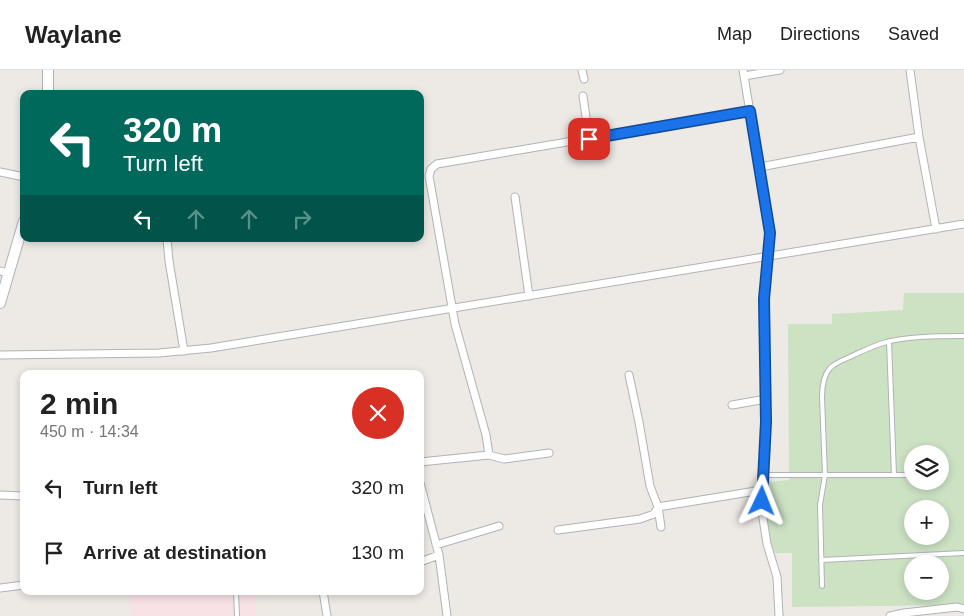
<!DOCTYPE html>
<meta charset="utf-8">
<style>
body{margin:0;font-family:Helvetica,sans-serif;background:#f6f6f6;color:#222;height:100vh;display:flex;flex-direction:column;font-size:19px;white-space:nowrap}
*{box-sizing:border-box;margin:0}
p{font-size:16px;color:#767676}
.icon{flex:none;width:28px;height:28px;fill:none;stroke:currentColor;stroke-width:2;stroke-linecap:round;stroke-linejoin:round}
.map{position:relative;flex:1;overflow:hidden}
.panel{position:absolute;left:20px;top:300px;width:404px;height:225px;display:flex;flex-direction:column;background:#fff;border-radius:10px;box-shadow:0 2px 8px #0003}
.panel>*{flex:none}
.top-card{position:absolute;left:20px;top:20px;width:404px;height:152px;border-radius:10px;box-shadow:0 2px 8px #0003;background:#00695c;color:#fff;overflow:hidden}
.buttons{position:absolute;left:904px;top:375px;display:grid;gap:10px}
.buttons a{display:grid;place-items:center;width:45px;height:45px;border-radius:50%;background:#fff;box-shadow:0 2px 8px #0003;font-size:25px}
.pin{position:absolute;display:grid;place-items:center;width:42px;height:42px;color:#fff;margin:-21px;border-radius:10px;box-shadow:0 2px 8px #0006}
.me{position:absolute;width:55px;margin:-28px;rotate:2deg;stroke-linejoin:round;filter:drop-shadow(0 0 4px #0008)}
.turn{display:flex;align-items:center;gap:18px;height:105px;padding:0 20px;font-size:22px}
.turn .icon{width:65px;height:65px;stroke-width:2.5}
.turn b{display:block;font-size:35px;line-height:42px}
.lanes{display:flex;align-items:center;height:48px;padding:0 20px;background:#0003;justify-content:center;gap:25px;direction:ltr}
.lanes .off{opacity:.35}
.round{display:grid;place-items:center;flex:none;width:52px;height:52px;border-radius:26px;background:#f6f6f6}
.head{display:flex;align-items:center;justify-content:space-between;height:85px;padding:0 20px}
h1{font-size:30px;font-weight:700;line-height:38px}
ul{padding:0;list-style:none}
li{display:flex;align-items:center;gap:15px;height:65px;padding:0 20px}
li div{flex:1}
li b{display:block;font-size:19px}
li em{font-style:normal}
header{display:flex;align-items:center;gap:30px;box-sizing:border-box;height:70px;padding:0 25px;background:#fff;border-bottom:1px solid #e0e0e0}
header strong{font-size:24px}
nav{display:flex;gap:28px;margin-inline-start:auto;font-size:18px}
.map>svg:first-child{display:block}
</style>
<header>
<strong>Waylane</strong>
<nav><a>Map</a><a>Directions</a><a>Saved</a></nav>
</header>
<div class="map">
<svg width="964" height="546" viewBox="0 0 964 546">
<rect width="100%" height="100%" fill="#ede9e5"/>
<path fill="#f9e2e6" d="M130,521h126l-1,25h-123z"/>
<path fill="#cce2c3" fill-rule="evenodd" d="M904,223h60v312l-172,2v-54h-17c-11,-21 -10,-48 -6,-71l20,-2 -1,-156h44v-10l71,-4zM912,384h28v27h-28zM912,439h28v27h-28zM912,494h28v27h-28z"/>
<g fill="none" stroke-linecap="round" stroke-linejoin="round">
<defs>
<path id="lane" d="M889,271l5,134
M764,405h146
M821,490l143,-7
M822,516l-2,-81 5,-30 -3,-78c0,-9 1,-21 8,-29 6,-6 16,-9 24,-13 9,-4 19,-9 29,-12 23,-7 57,-7 81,-7
M236,521l1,25"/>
<path id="street" d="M582,0l2,9
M743,0l27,163 -6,66 2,122 -4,91 5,32 10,33 2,39
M910,0l9,67 17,92
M744,6l36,-6
M583,26l6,43
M760,97l159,-30
M0,102l24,5
M515,127l14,99
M167,169l2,22 15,90
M0,201l8,2
M0,285l159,-2 52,-5 753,-124
M629,305l10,47 11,64 8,21 3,20
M732,335l34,-6
M489,385l-3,-20 -31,-111 -26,-148 2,-7 6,-5 313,-53
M420,392l69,-7 15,4 45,-6
M420,413l19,72 8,61
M0,425l24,1
M558,460l82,-11 14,-5 4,-7 104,-17
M436,475l63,-19
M420,492l19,-7
M0,518l24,-3
M323,521l4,25
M890,546l14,-3 53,-6 7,2"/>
<path id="secondary" d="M48,24v-24
M0,233l24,-82"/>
</defs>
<use href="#lane" stroke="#b0b3b5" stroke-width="6"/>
<use href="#street" stroke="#b0b3b5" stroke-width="9"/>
<use href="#secondary" stroke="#afb3b6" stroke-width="12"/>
<use href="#lane" stroke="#fff" stroke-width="4"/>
<use href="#street" stroke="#fff" stroke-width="7"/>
<use href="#secondary" stroke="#fff" stroke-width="10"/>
</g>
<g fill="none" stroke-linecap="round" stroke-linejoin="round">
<defs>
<path id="route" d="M589,69l161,-28 20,122 -6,66 2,123 -4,79"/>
</defs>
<use href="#route" stroke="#114b97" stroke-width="12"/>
<use href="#route" stroke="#1a73e8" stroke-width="9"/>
</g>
</svg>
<div class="buttons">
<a><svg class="icon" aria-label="layers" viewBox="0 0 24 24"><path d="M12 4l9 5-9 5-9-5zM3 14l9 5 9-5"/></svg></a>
<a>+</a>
<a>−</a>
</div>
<div class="pin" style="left:589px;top:69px;background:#d93025"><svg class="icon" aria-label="arrive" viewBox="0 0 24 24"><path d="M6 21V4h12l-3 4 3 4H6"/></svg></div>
<svg class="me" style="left:762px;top:431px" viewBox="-20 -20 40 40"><path d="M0-17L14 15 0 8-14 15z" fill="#1a73e8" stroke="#fff" stroke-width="4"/></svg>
<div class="top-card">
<div class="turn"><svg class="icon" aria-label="left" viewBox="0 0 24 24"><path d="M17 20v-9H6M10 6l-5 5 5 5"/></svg><div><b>320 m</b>Turn left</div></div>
<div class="lanes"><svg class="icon" aria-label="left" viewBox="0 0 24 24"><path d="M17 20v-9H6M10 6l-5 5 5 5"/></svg><svg class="icon off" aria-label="ahead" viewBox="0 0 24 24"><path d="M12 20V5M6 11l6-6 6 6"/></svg><svg class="icon off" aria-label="ahead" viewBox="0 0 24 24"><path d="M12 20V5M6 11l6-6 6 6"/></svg><svg class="icon off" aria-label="right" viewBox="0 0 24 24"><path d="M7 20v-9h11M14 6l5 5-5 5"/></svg></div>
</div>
<section class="panel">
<div class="head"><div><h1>2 min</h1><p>450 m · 14:34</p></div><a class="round" style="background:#d93025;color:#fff"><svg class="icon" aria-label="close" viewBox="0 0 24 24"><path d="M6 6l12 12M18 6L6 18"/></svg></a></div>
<ul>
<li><svg class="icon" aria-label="left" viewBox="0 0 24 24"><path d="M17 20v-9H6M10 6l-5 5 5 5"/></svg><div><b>Turn left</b></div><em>320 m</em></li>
<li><svg class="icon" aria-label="arrive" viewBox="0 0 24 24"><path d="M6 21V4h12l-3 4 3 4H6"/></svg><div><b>Arrive at destination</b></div><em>130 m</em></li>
</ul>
</section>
</div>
